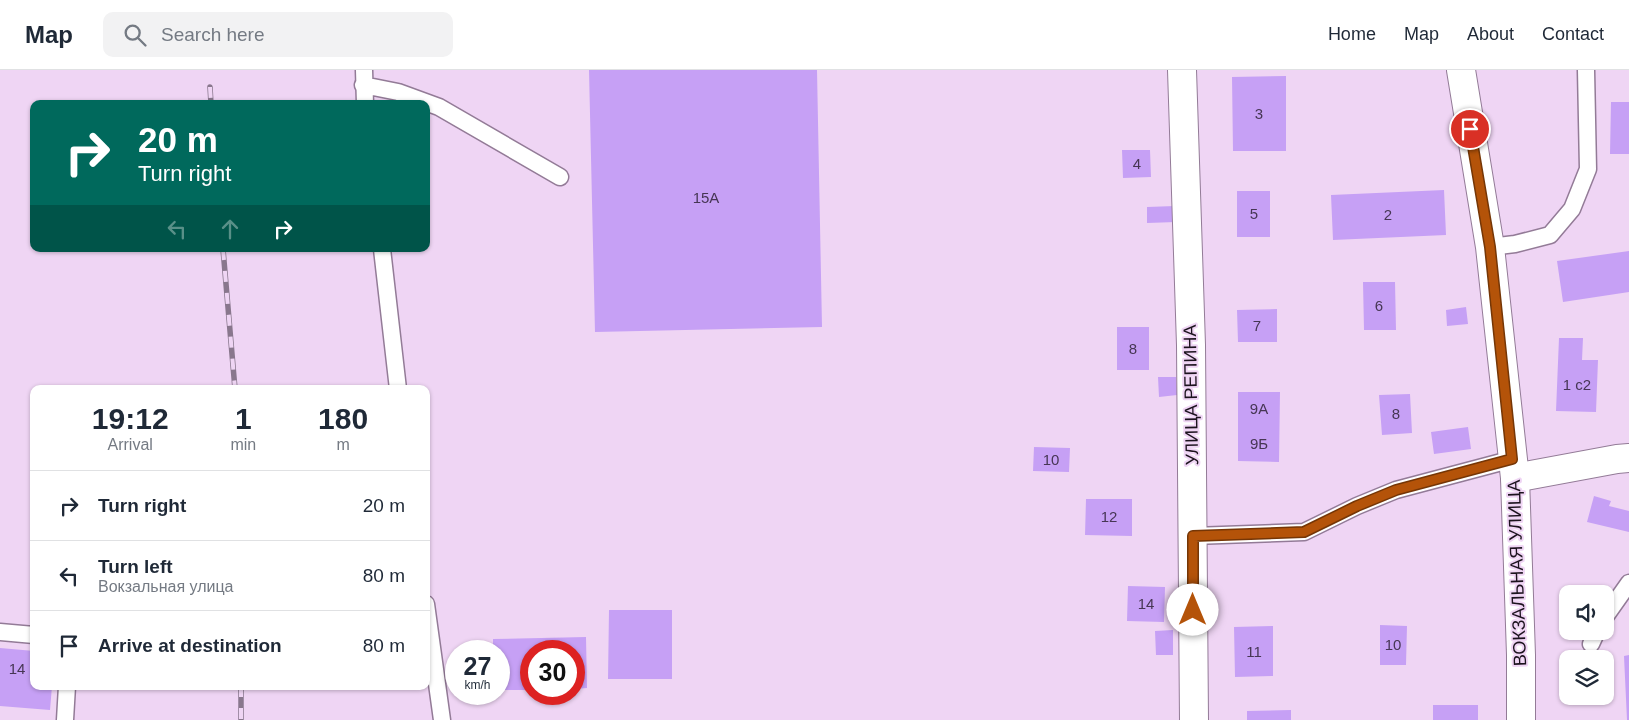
<!DOCTYPE html>
<meta charset="utf-8">
<style>
body{margin:0;font-family:Helvetica,sans-serif;background:#f2f2f3;color:#1f2937;height:100vh;display:flex;flex-direction:column;font-size:19px;white-space:nowrap}
*{box-sizing:border-box;margin:0}
p{font-size:16px;color:#747a83}
.icon{flex:none;width:28px;height:28px;fill:none;stroke:currentColor;stroke-width:2;stroke-linecap:round;stroke-linejoin:round}
.map{position:relative;flex:1;overflow:hidden}
.panel{position:absolute;left:30px;top:315px;width:400px;height:305px;display:flex;flex-direction:column;background:#fff;border-radius:10px;box-shadow:0 1px 4px #0004}
.panel>*{flex:none}
.banner{position:absolute;left:30px;top:30px;width:400px;height:152px;border-radius:10px;box-shadow:0 1px 4px #0004;background:#00695c;color:#fff;overflow:hidden}
.tools{position:absolute;left:1559px;top:515px;display:grid;gap:10px}
.tools a{display:grid;place-items:center;width:55px;height:55px;border-radius:10px;background:#fff;box-shadow:0 1px 4px #0004;font-size:25px}
.speed{position:absolute;left:445px;top:570px;display:flex;gap:10px;font-size:25px;font-weight:700;text-align:center}
.speed>*{display:grid;place-content:center;width:65px;height:65px;border-radius:50%;background:#fff;box-shadow:0 1px 4px #0004;line-height:1}
.speed small{font-size:12px;font-weight:400}
.speed .limit{border:8px solid #d22;background:#fff;color:#111}
.pin{position:absolute;display:grid;place-items:center;width:42px;height:42px;color:#fff;margin:-21px;border:2px solid #fff;border-radius:50%;box-shadow:0 1px 5px #0007}
.me{position:absolute;width:55px;margin:-28px;rotate:0deg;stroke-linejoin:round;filter:drop-shadow(0 0 4px #0008)}
.turn{display:flex;align-items:center;gap:18px;height:105px;padding:0 25px;font-size:22px}
.turn .icon{width:65px;height:65px;stroke-width:2.5}
.turn b{display:block;font-size:35px;line-height:42px}
.lanes{display:flex;align-items:center;height:48px;padding:0 25px;background:#0003;justify-content:center;gap:25px;direction:ltr}
.lanes .off{opacity:.35}
.eta{display:flex;justify-content:space-evenly;align-items:center;height:85px;text-align:center}
.eta b{font-size:30px;font-weight:800;line-height:35px}
ul{padding:0;list-style:none}
li{display:flex;align-items:center;gap:15px;height:70px;padding:0 25px;border-top:1px solid #e0e1e3}
li div{flex:1}
li b{display:block;font-size:19px}
li em{font-style:normal}
header{display:flex;align-items:center;gap:30px;box-sizing:border-box;height:70px;padding:0 25px;background:#fff;border-bottom:1px solid #e0e1e3}
header strong{font-size:24px}
nav{display:flex;gap:28px;margin-inline-start:auto;font-size:18px}
.search{width:350px;height:45px;background:#f2f2f3;display:flex;align-items:center;gap:12px;box-sizing:border-box;padding:0 18px;border-radius:10px;color:#747a83;font-size:19px}
.map>svg:first-child{display:block}
</style>
<header>
<strong>Map</strong>
<div class="search"><svg class="icon" aria-label="search" viewBox="0 0 24 24"><circle cx="10" cy="10" r="6"/><path d="M15 15l6 6"/></svg>Search here</div>
<nav><a>Home</a><a>Map</a><a>About</a><a>Contact</a></nav>
</header>
<div class="map">
<svg width="1629" height="650" viewBox="0 0 1629 650">
<rect width="100%" height="100%" fill="#efd5f4"/>
<path fill="#c6a0f5" d="M589,0h228l5,257 -227,5z
M1286,6v75h-53l-1,-74z
M1611,32h18v52h-19z
M1122,80h28l1,27 -28,1z
M1444,120l2,45 -113,5 -2,-45z
M1237,121h33v46h-33z
M1175,136l1,16 -29,1v-16z
M1629,181v41l-66,10 -6,-41z
M1363,212h32l1,48h-32z
M1466,237l2,17 -21,2 -1,-16z
M1277,239v33h-39l-1,-32z
M1117,257h32v43h-32z
M1559,268h24l-1,22h16l-2,52 -40,-1z
M1158,307h18l1,18 -18,2z
M1238,322h42l-1,70 -41,-1z
M1410,324l2,39 -30,2 -3,-40z
M1468,357l3,22 -37,5 -3,-22z
M1034,377l36,1 -1,24 -36,-1z
M1594,426l17,5 -2,5 20,5v21l-42,-10z
M1086,429h46v37l-47,-1z
M1128,516l37,1 -1,35 -37,-1z
M609,540h63v69h-64z
M1380,555l27,1 -1,39h-26z
M1273,556v50l-38,1 -1,-50z
M1173,560v25h-17l-1,-24z
M586,567l1,51 -13,1v-38h-43v39h-32v-39h-6v-12z
M0,578l34,3v35h18l-2,24 -50,-4z
M1629,585v65h-2l-3,-64z
M1433,635h45v15h-45z
M1291,640v10h-44v-9z"/>
<g fill="none" stroke-linecap="round" stroke-linejoin="round">
<defs>
<path id="lane" d="M364,0l1,34
M363,15l35,7 41,15 121,70
M1490,177l25,-3 35,-9 22,-26 16,-40 -2,-99
M382,179l16,140
M1193,466l111,-4 53,-26 39,-16 117,-31
M426,534l16,116
M1605,547l24,-34
M0,562l34,3
M1591,574l6,-13
M65,650l2,-34"/>
<path id="street" d="M1182,0l9,275 3,375
M1515,408l102,-19 12,-1"/>
<path id="secondary" d="M1461,0l29,177 25,231 6,177v65"/>
</defs>
<use href="#lane" stroke="#937b97" stroke-width="19"/>
<use href="#street" stroke="#937b97" stroke-width="30"/>
<use href="#secondary" stroke="#937b97" stroke-width="30"/>
<use href="#lane" stroke="#fff" stroke-width="16"/>
<use href="#street" stroke="#fff" stroke-width="28"/>
<use href="#secondary" stroke="#fff" stroke-width="28"/>
<defs>
<path id="rail" d="M210,17l1,17
M223,179l12,140
M241,616v34"/>
</defs>
<use href="#rail" stroke="#89778d" stroke-width="5.5"/>
<use href="#rail" stroke="#efd5f4" stroke-width="4" stroke-dasharray="11" stroke-linecap="butt"/>
</g>
<g fill="none" stroke-linecap="round" stroke-linejoin="round">
<defs>
<path id="route" d="M1193,540v-74l111,-4 53,-26 39,-16 116,-31 -22,-212 -20,-118"/>
</defs>
<use href="#route" stroke="#753606" stroke-width="12"/>
<use href="#route" stroke="#b45309" stroke-width="9"/>
</g>
<g text-anchor="middle" stroke-width="4" stroke-linejoin="round" paint-order="stroke">
<g font-size="15" fill="#463654">
<text x="1259" y="49">3</text>
<text x="1137" y="99">4</text>
<text x="706" y="133">15А</text>
<text x="1254" y="149">5</text>
<text x="1388" y="150">2</text>
<text x="1379" y="241">6</text>
<text x="1257" y="261">7</text>
<text x="1133" y="284">8</text>
<text x="1577" y="320">1 с2</text>
<text x="1259" y="344">9А</text>
<text x="1396" y="349">8</text>
<text x="1259" y="379">9Б</text>
<text x="1051" y="395">10</text>
<text x="1109" y="452">12</text>
<text x="1146" y="539">14</text>
<text x="1393" y="580">10</text>
<text x="1254" y="587">11</text>
<text x="17" y="604">14</text>
</g>
<g font-size="18" fill="#1c131e" stroke="#efd5f4">
<text transform="translate(1191 325) rotate(-91)" y="6">УЛИЦА РЕПИНА</text>
<text transform="translate(1517 503) rotate(-92)" y="6">ВОКЗАЛЬНАЯ УЛИЦА</text>
</g>
</g>
</svg>
<div class="tools">
<a><svg class="icon" aria-label="sound" viewBox="0 0 24 24"><path d="M4 9h4l5-4v14l-5-4H4zM17 9q2 3 0 6"/></svg></a>
<a><svg class="icon" aria-label="layers" viewBox="0 0 24 24"><path d="M12 4l9 5-9 5-9-5zM3 14l9 5 9-5"/></svg></a>
</div>
<div class="speed"><div>27<small>km/h</small></div><div class="limit">30</div></div>
<div class="pin" style="left:1470px;top:59px;background:#d93025"><svg class="icon" aria-label="arrive" viewBox="0 0 24 24"><path d="M6 21V4h12l-3 4 3 4H6"/></svg></div>
<svg class="me" style="left:1193px;top:540px" viewBox="-20 -20 40 40"><circle r="19" fill="#fff"/><path d="M0-13L10 11 0 6-10 11z" fill="#b45309"/></svg>
<div class="banner">
<div class="turn"><svg class="icon" aria-label="right" viewBox="0 0 24 24"><path d="M7 20v-9h11M14 6l5 5-5 5"/></svg><div><b>20 m</b>Turn right</div></div>
<div class="lanes"><svg class="icon off" aria-label="left" viewBox="0 0 24 24"><path d="M17 20v-9H6M10 6l-5 5 5 5"/></svg><svg class="icon off" aria-label="ahead" viewBox="0 0 24 24"><path d="M12 20V5M6 11l6-6 6 6"/></svg><svg class="icon" aria-label="right" viewBox="0 0 24 24"><path d="M7 20v-9h11M14 6l5 5-5 5"/></svg></div>
</div>
<section class="panel">
<div class="eta">
<div><b>19:12</b><p>Arrival</p></div>
<div><b>1</b><p>min</p></div>
<div><b>180</b><p>m</p></div>
</div>
<ul>
<li><svg class="icon" aria-label="right" viewBox="0 0 24 24"><path d="M7 20v-9h11M14 6l5 5-5 5"/></svg><div><b>Turn right</b></div><em>20 m</em></li>
<li><svg class="icon" aria-label="left" viewBox="0 0 24 24"><path d="M17 20v-9H6M10 6l-5 5 5 5"/></svg><div><b>Turn left</b><p>Вокзальная улица</p></div><em>80 m</em></li>
<li><svg class="icon" aria-label="arrive" viewBox="0 0 24 24"><path d="M6 21V4h12l-3 4 3 4H6"/></svg><div><b>Arrive at destination</b></div><em>80 m</em></li>
</ul>
</section>
</div>
